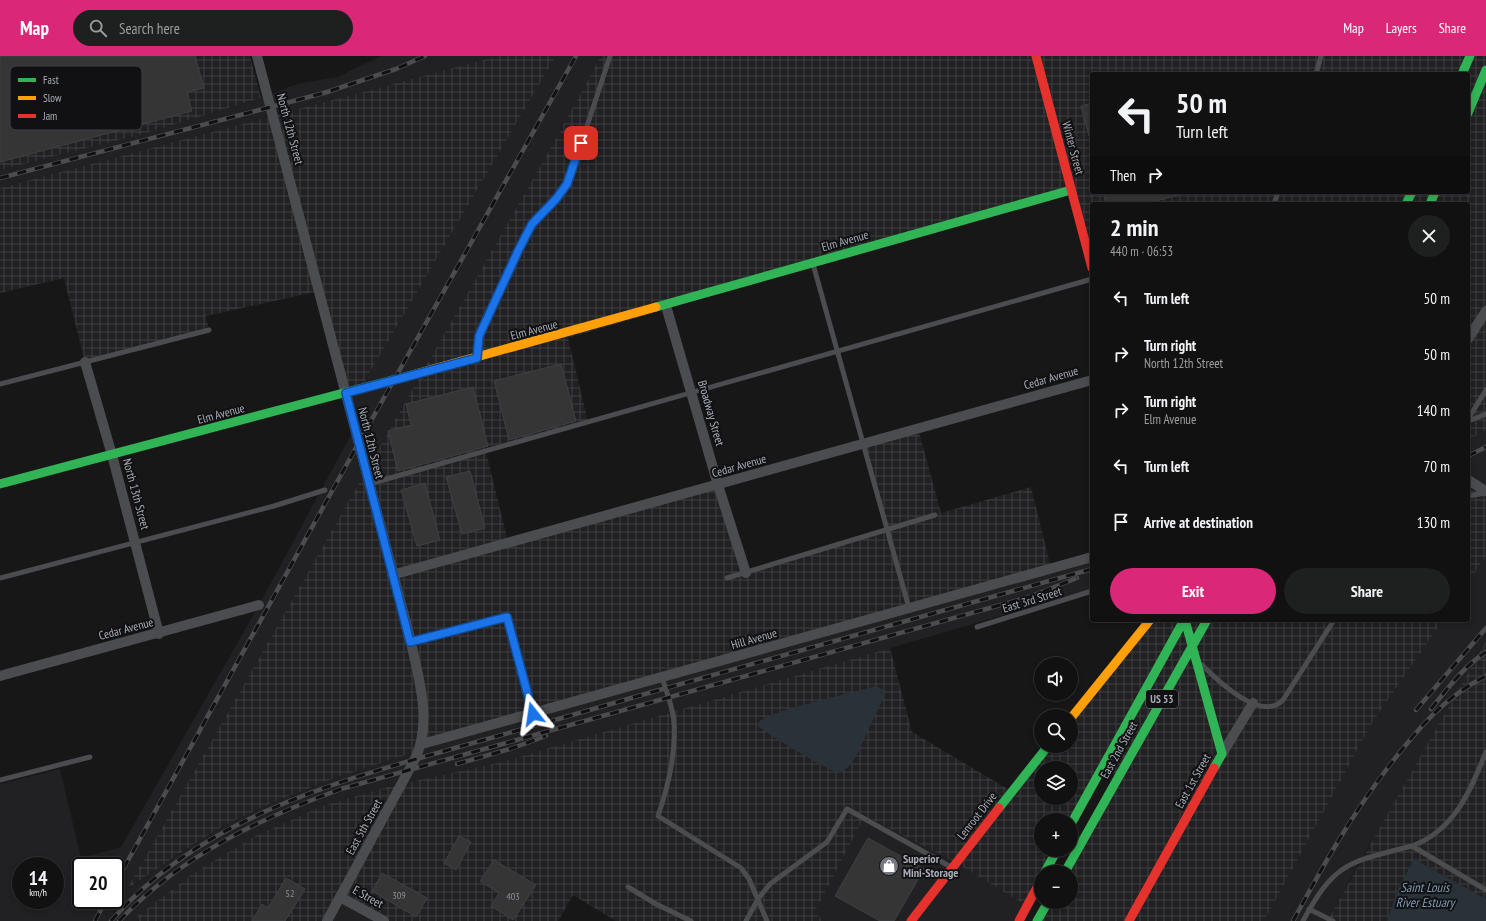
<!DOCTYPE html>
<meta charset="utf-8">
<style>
body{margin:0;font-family:"PT Sans Narrow",sans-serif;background:#1e1f1f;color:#f1f3f6;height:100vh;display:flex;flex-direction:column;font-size:15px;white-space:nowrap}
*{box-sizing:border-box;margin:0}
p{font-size:13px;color:#9c9d9f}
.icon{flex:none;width:22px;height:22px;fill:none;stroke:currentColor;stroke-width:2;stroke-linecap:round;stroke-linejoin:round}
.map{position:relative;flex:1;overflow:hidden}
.drawer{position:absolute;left:1090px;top:146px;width:380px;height:420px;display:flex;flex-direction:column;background:#111;border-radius:4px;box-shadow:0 2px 6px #0003,0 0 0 1px #303131}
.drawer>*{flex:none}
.top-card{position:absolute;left:1090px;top:16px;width:380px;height:122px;border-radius:4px;box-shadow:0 2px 6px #0003,0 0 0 1px #303131;background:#111;color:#f1f3f6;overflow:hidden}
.controls{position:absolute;left:1034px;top:601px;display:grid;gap:8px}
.controls a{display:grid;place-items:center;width:44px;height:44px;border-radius:50%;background:#111;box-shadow:0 2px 6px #0003,0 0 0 1px #303131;font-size:20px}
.speed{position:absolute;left:12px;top:801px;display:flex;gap:8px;font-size:20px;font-weight:700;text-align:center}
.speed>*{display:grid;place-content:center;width:52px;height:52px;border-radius:50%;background:#111;box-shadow:0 2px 6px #0003,0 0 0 1px #303131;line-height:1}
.speed small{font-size:10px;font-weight:400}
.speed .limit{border:2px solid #111;border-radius:6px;background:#fff;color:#111}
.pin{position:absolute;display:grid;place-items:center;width:34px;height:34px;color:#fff;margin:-17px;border-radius:8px;box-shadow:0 2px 6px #0006}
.me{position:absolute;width:44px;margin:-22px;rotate:345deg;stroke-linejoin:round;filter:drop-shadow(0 0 3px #0008)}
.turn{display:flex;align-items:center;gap:14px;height:84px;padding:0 20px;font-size:18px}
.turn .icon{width:52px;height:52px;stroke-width:2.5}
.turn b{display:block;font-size:28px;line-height:34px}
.then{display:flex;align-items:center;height:38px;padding:0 20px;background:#0003;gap:8px;font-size:15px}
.round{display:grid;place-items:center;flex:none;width:42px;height:42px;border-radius:21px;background:#1e1f1f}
.headline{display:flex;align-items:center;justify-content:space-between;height:68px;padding:0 20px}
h1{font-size:24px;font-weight:700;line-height:30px}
.button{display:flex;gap:8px;margin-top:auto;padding:8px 20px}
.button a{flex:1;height:46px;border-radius:24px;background:#db2777;color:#fff;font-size:16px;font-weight:700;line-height:46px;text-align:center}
.button a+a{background:#1e1f1f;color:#f1f3f6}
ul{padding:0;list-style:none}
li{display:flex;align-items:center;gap:12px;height:56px;padding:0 20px}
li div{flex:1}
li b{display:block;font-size:15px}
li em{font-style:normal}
header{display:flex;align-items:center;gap:24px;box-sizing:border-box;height:56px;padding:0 20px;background:#db2777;color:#fff}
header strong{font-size:19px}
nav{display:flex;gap:22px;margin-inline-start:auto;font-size:14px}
.search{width:280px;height:36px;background:#1e1f1f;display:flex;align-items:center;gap:10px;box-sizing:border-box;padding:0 14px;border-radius:22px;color:#9c9d9f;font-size:15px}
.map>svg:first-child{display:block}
</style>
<header>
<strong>Map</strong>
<div class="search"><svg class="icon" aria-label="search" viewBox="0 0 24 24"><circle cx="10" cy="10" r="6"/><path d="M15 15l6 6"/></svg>Search here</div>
<nav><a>Map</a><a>Layers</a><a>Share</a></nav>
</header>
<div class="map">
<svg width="1486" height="865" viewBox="0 0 1486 865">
<defs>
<pattern id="industrial-grid" width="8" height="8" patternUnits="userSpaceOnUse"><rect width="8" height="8" fill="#212123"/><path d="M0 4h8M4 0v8" fill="none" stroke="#3e3f41"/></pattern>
</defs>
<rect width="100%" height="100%" fill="#171717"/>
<path fill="#212123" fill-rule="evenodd" d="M381,0h117l-498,132v-18l143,-36 118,-36 36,-14 40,-7z
M556,0h45l-46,84 -427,749 66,-45 31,-19 42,-20 68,-27 84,-27 3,-7 670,-187v32l-591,173 -118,26 -61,18 -67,30 -120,82 4,3h-139v-137l60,-15 21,89 40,-11 138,-242 95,-176 -8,-36 14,-4zM21,810h34v34h-34zM81,810h34v34h-34z
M1486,374v61l-18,-11v-40z
M1486,500v142l-79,119 -39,30 -41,74h-63l108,-198 71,-103h25v-37z
M865,760l91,47 71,43 -8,15h-194l-11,-8z
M340,841l44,24h-57z"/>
<path fill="url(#industrial-grid)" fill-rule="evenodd" d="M0,0h250l11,42 -118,36 -143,36z
M498,0h58l-196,333 -14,4 -27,-102 -113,25 3,14 -124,32 -21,-84 -64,15v-105z
M601,0h885v374l-18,10v-236h-376v64l-21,-78 -503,148 20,84 -103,26 23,94 210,-57 28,88 142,-43 -24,-85 55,-13 22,81 90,-26 20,81 -629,176 -3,7 -84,27 -68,27 -42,20 -31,19 -67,45 428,-749zM1092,18h376v118h-376z
M1468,424l18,11v65l-18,27z
M1150,564h293l-71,103 -108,198h-227l11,-19h23v-30l47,-95 -17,-8 -30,51h-30v30h16l-30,56 -71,-43 -91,-47 -51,97 11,8h-209l-43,-26 -15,26h-174l-44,-24 -13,24h-188l-4,-3 59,-45 61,-37 67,-30 61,-18 118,-26 389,-114 22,84 99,59 37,-45h23v-28zM1041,712h30v30h-30z
M1486,585v258l-72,-40 -17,32 -10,30h-60z"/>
<path fill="#2a3239" d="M876,630l8,4v7l-28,59c-4,7 -9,15 -18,16 -7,1 -72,-39 -80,-46l1,-4c10,-11 97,-30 117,-36z
M1414,803l72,40v22h-99l10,-30z"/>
<path fill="#353536" stroke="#3f4043" d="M0,0h195l9,32 -17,4 5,19 -192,51z
M1092,47v33h-3l-8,-30z
M1103,136h74l1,3 -33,9h-39z
M561,308l15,57 -67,19 -15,-59z
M473,331l15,59 -90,25 -10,-40 23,-6 -5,-21z
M470,415l15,57 -23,6 -16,-57z
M425,427l15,57 -23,6 -16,-56z
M459,780l12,6 -15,28 -12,-7z
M868,782l56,31 -30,52h-14l-45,-25z
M494,804l42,25 -23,35 -22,-14 8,-13 -19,-12z
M382,817l45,25 -11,19 -44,-26z
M286,822l19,11 -20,32h-33l10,-17 6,4z"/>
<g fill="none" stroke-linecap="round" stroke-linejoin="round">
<path stroke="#4b4c50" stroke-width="5" d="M1316,18l5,-18
M1274,148l4,-12
M813,208l96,344
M477,301l2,-21 48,-104 34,-38 10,-19 39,-119
M0,328l209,-54
M1468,363l18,-29
M1468,365l18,-7
M369,428l723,-205
M1468,440l18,-3
M0,522l274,-72 51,-16
M727,522l208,-63
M977,571l115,-36
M410,586l97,-25 26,96
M1202,609c15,15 59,58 81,35l51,-80
M662,622c5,14 11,30 12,45 2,30 -6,64 -16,93l83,52 8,11 18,42
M0,724l90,-23
M1412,790c43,-16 58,-55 74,-94
M628,831l28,17 35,17
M1309,853l24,12
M746,865l12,-22 12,-15 57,-42 20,-33 104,58
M1303,865c32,-60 47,-59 109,-75l74,44"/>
<path stroke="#4b4c50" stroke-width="10" d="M257,0l153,582c8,38 23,83 5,121l-88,162
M666,250l52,179 28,88
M1468,283l18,-28
M85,306l27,93 47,179
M1468,424l18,11
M392,519l700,-195
M0,620l259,-71
M422,688l670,-187
M1222,698l31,-51
M340,841l44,24"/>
<path stroke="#30b455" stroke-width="9" d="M1462,18l8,-18
M1468,57l18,-43
M1406,148l6,-12
M1430,148l5,-12
M656,251l415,-117
M0,428l419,-111
M1185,564l37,134 -8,14
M999,752l49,-62
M1071,768l113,-204
M1045,816l12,-22
M1065,816l142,-252
M1037,865l11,-19"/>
<path stroke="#ff9f0a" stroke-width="9" d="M419,317l237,-66
M1071,662l79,-98"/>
<path stroke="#e5322d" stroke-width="9" d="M1036,0l56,212
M911,865l88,-113
M1019,865l22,-41
M1129,865l85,-153"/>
<defs>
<path id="rail" d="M0,122l324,-85 72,-24 29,-13
M1468,400l18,-9
M1431,653c17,-21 32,-42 55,-57
M1416,654l70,-82
M457,708l53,-15 36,-13
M115,828l243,-440 218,-388
M95,865l11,-21
M111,865c87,-101 220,-138 344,-173 61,-17 122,-34 183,-52 152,-42 303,-85 454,-127
M119,865c62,-65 139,-102 222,-132l688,-192 48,-19
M1293,865c30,-55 57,-104 96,-155 28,-36 55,-69 97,-90"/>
</defs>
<use href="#rail" stroke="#4b4c4f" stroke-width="4.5"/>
<use href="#rail" stroke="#111113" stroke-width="3" stroke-dasharray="9" stroke-linecap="butt"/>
</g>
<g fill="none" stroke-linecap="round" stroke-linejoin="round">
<defs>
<path id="route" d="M533,658l-26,-97 -97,25 -64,-249 131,-35 2,-22 40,-87 13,-25 24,-25 11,-15 14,-41"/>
</defs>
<use href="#route" stroke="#114b97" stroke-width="10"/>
<use href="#route" stroke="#1a73e8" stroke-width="7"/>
</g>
<defs>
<symbol id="shop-disc" viewBox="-11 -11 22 22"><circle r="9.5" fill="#757880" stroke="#111113"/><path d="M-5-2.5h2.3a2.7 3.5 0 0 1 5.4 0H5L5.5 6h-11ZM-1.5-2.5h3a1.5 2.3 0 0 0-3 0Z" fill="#fff"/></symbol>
</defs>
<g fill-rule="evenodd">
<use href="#shop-disc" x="878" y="799" width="22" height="22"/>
</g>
<g text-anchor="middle" stroke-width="4" stroke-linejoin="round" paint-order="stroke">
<g font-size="10" fill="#8b8f98">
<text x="290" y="841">52</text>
<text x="399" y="843">309</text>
<text x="513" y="844">403</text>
</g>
<rect fill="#111113" stroke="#7b7e86" stroke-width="1" x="1146" y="634" width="32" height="18" rx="3"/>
<g font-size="11" font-weight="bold" fill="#a8adb8">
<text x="1162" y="647">US 53</text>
</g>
<g font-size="12" fill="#a8adb8" stroke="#111113">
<text transform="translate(290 73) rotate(75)" y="4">North 12th Street</text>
<text transform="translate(1073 92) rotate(75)" y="4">Winter Street</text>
<text transform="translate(845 185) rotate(-16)" y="4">Elm Avenue</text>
<text transform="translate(534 274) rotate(-15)" y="4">Elm Avenue</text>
<text transform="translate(1051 322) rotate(-16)" y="4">Cedar Avenue</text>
<text transform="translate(711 357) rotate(74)" y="4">Broadway Street</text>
<text transform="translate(221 358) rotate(-15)" y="4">Elm Avenue</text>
<text transform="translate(371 387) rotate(76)" y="4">North 12th Street</text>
<text transform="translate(739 410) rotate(-16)" y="4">Cedar Avenue</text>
<text transform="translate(136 438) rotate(75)" y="4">North 13th Street</text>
<text transform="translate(1032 544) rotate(-17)" y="4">East 3rd Street</text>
<text transform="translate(126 573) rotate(-15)" y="4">Cedar Avenue</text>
<text transform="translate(754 583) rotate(-16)" y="4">Hill Avenue</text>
<text transform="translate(1119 694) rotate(-61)" y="4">East 2nd Street</text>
<text transform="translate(1193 725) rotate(-61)" y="4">East 1st Street</text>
<text transform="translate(977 760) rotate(-52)" y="4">Lenroot Drive</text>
<text transform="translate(364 771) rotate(-61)" y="4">East 5th Street</text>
<text transform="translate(368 841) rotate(29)" y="4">E Street</text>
</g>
<g font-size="12" font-weight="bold" fill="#a8adb8" stroke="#111113" text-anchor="start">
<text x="903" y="807">Superior<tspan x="903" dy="14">Mini-Storage</tspan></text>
</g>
<g font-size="13" font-style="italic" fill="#7f9bb3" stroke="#111113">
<text x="1425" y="836">Saint Louis<tspan x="1425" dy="15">River Estuary</tspan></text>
</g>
</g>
<rect x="10" y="10" width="132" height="64" rx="6" fill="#111113" stroke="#3e4045" stroke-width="1"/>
<rect x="18" y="22" width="18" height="4" fill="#30b455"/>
<rect x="18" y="40" width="18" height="4" fill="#ff9f0a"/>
<rect x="18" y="58" width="18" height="4" fill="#e5322d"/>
<g font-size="11" fill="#a8adb8">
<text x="43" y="28">Fast</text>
<text x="43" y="46">Slow</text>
<text x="43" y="64">Jam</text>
</g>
</svg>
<div class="controls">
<a><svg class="icon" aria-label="sound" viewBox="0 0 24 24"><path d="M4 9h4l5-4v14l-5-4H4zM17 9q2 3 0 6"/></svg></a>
<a><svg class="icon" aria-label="search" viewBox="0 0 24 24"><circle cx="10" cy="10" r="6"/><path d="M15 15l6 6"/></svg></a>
<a><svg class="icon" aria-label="layers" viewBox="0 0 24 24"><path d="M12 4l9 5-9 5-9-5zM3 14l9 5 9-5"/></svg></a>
<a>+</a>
<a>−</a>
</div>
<div class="speed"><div>14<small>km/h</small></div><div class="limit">20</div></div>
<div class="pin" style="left:581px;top:87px;background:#d93025"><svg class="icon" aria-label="arrive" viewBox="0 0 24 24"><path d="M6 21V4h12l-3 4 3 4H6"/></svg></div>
<svg class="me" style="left:533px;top:658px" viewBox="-20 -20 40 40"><path d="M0-17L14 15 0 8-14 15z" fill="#1a73e8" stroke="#fff" stroke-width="4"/></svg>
<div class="top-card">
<div class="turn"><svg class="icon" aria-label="left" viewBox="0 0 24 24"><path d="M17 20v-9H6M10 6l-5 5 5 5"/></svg><div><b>50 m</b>Turn left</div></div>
<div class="then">Then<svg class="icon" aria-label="right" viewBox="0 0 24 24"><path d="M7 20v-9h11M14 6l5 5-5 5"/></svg></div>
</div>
<section class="drawer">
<div class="headline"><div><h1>2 min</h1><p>440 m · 06:53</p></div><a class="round"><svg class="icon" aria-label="close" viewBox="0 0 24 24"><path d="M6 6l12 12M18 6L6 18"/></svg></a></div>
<ul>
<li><svg class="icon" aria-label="left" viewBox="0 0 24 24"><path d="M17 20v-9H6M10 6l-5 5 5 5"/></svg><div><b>Turn left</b></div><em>50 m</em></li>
<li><svg class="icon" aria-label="right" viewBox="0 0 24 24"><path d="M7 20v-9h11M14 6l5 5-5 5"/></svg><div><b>Turn right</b><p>North 12th Street</p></div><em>50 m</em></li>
<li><svg class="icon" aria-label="right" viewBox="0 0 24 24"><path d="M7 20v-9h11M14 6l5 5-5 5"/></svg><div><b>Turn right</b><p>Elm Avenue</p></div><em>140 m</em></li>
<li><svg class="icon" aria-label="left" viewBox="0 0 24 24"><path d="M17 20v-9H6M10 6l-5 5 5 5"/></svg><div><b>Turn left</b></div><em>70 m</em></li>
<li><svg class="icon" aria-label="arrive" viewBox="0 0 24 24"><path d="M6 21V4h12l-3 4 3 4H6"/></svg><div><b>Arrive at destination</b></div><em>130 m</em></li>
</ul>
<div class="button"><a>Exit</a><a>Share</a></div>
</section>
</div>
